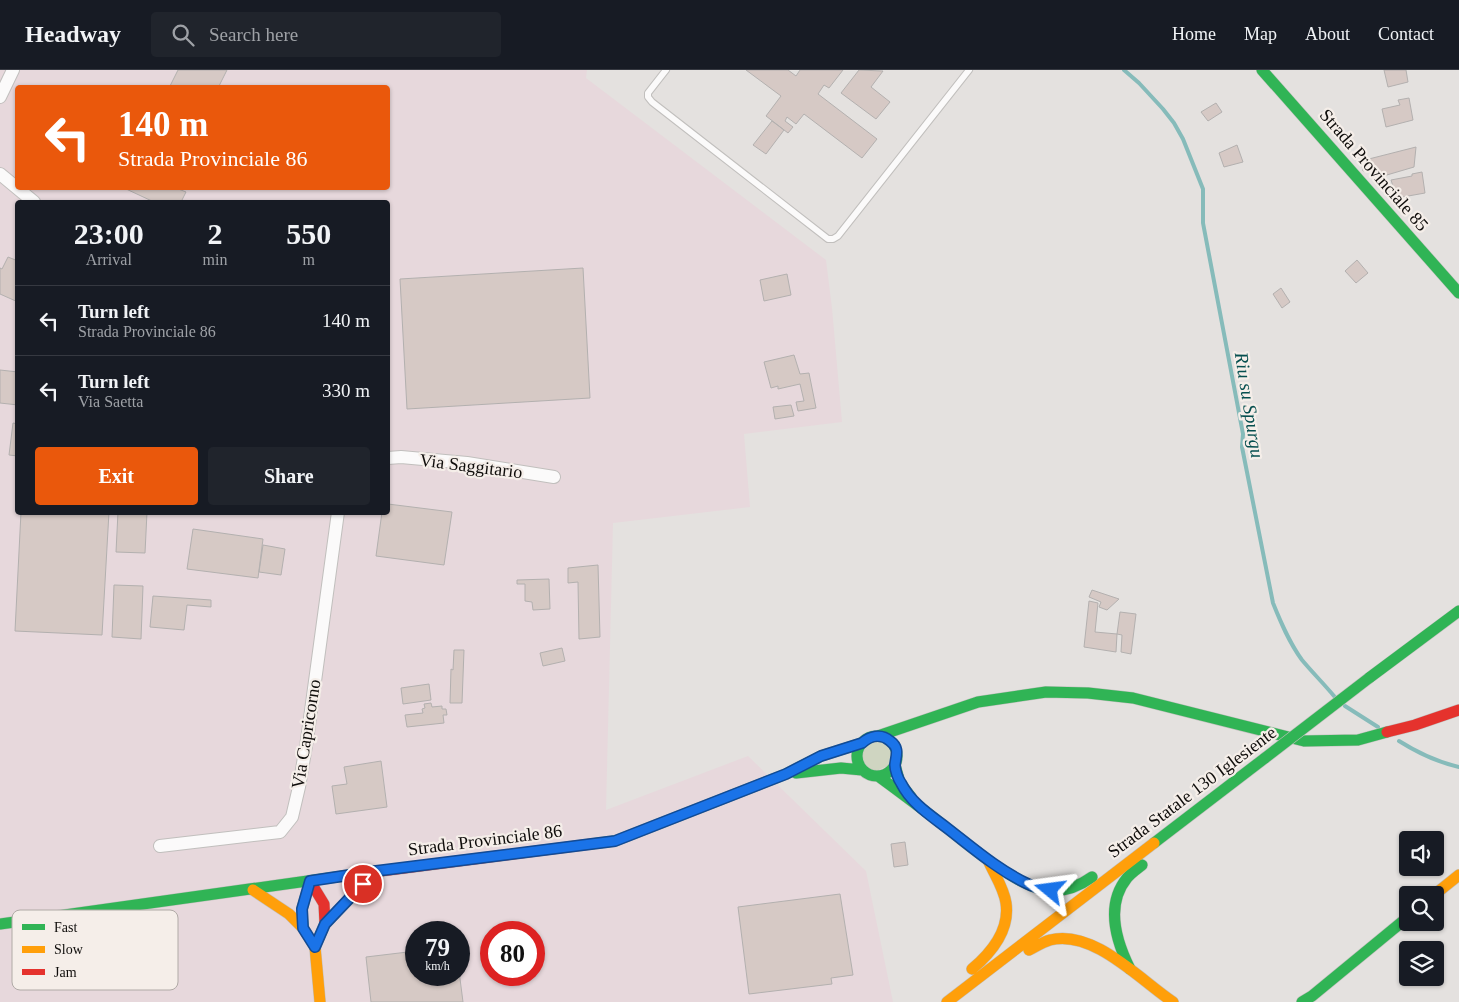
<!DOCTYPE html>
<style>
body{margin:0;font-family:"Times New Roman",serif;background:#20242c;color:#f1f3f6;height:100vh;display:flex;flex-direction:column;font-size:19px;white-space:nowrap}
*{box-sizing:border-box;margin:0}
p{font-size:16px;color:#9ea1a6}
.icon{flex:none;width:28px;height:28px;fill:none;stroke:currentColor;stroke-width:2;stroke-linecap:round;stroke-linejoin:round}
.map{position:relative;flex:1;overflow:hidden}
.panel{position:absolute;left:15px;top:130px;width:375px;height:315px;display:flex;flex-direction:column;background:#171b24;border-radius:5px;box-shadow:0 1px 4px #0004}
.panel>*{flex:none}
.top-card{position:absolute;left:15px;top:15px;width:375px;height:105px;border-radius:5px;box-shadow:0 1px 4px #0004;background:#ea580c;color:#fff;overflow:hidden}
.tools{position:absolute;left:1399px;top:761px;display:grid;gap:10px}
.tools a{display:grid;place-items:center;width:45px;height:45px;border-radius:5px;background:#171b24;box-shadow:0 1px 4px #0004;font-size:25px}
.speed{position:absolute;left:405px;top:851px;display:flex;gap:10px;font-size:25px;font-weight:700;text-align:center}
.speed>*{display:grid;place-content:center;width:65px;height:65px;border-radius:50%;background:#171b24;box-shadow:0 1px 4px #0004;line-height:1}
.speed small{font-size:12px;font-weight:400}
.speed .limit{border:8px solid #d22;background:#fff;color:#111}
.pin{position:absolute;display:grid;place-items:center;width:42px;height:42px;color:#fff;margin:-21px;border:2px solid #fff;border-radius:50%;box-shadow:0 1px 5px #0007}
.me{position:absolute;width:55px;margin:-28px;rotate:286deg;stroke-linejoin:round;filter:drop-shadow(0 0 4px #0008)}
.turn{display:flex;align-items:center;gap:18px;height:105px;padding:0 20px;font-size:22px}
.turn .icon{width:65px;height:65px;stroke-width:2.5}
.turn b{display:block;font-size:35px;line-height:42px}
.eta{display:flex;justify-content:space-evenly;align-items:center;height:85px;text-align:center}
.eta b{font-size:30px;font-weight:800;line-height:35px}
.primary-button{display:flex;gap:10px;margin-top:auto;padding:10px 20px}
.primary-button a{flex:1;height:58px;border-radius:5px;background:#ea580c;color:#fff;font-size:20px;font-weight:800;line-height:58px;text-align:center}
.primary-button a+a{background:#20242c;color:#f1f3f6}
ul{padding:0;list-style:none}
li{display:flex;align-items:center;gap:15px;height:70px;padding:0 20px;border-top:1px solid #363941}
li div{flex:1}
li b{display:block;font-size:19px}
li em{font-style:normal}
header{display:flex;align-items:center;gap:30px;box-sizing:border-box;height:70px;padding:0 25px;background:#171b24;border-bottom:1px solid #363941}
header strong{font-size:24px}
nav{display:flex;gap:28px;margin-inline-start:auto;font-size:18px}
.search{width:350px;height:45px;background:#20242c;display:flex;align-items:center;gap:12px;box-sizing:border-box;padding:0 18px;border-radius:5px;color:#9ea1a6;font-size:19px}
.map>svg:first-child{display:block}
</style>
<header>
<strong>Headway</strong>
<div class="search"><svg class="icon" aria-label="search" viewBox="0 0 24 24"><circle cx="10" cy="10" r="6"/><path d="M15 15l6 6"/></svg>Search here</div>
<nav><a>Home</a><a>Map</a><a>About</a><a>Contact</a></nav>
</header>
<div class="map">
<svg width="1459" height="932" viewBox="0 0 1459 932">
<rect width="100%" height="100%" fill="#e4e1df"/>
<path fill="#e7d8dc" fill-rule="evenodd" d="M0,0h587l-1,8 240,182 6,48 10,114 -98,12 6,73 -137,16 -7,287 142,-54 118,115 27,131h-893zM18,18h370v100h-370zM18,132h370v310h-370zM416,862h43v43h-43zM491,862h43v43h-43z"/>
<path fill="#cfd5c1" d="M875,671c16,2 20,9 15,24l-16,7 -11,-8c-4,-11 1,-21 12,-23z"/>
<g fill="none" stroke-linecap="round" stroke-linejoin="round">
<path stroke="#86bbba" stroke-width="4" d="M1124,0l15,13 24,26 11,14 9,16 20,50v34l40,211 -1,13 31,156c8,20 16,39 29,57 10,12 22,24 32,36
M1345,636l33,21
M1399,671c19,12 38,21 60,26"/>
</g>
<path fill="#d6c9c5" stroke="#b3b0af" d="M178,0h49l-9,18h-49z
M746,0h42l8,6 4,-6h43l-14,18 -5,-3 -6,9 59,45 -15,19 -58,-44 -8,10 -9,-7 -2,4 8,6 -5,6 -22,-17 15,-20z
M859,0l24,1 -12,16 19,15 -14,17 -35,-26z
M1384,0h22l2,12 -20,5z
M1409,28l4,22 -27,7 -4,-18 18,-4 -2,-5z
M1216,33l6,9 -14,9 -7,-9z
M772,51l12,9 -18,24 -13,-9z
M1237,75l6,17 -19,5 -5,-14z
M1416,77l-2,20 -34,10 -3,-10 -14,4 -2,-10z
M1422,102l3,21 -28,5 -6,-18 21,-4v-2z
M124,118h52l10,4 -5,10h-27z
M8,187l10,4v41l-18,-8v-26l2,1z
M1357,190l11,13 -12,10 -11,-12z
M583,198l7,130 -183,11 -7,-130z
M787,204l4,21 -27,6 -4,-21z
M1281,218l9,14 -8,6 -9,-14z
M794,285l6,19 9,-1 7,35 -18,3 -2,-9 8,-1 -4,-17 -22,5v-3l-7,2 -7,-26z
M0,300l18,2v33l-18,-2z
M791,335l3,11 -19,3 -2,-12z
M13,353l5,1v32l-9,-1z
M388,434l64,8 -8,53 -68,-9 6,-44h6z
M21,442h88l-7,123 -87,-4z
M118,442h29l-2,41 -29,-1z
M193,459l70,10 -5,39 -71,-9z
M263,475l22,4 -4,26 -22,-3z
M598,495l2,72 -21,2 -1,-57 -10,1v-15z
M549,509l1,30 -17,1 -1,-8 -7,-1v-17h-8v-4z
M114,515l29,1 -2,53 -29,-2z
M1092,520l27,9 -12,11 -8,-3 2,-5 -12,-5z
M153,526l58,4v7l-24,-2 -3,25 -34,-3z
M1089,531l9,2 -3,29 22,2 -1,18 -32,-5z
M1120,542l16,2 -5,40 -10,-2 1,-17 -5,-1z
M562,578l3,13 -22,5 -3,-13z
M454,580h10l-2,53h-12l1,-34 2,1z
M429,614l2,16 -28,4 -2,-16z
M431,633l1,4 10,-1v3h4l1,6h-4l1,8 -37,4 -2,-12 18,-2 -1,-4 3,-1 -1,-4z
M381,691l6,46 -51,7 -4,-28 15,-2 -3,-17z
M905,772l3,23 -14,2 -3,-23z
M840,824l13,81 -22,3 1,6 -83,10 -11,-87z
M416,881v24h43v-4l4,31h-92l-5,-45z"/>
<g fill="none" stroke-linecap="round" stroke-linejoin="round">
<defs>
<path id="lane" d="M666,0l-18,23v4l4,5 176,137h5l5,-3 131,-166"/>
<path id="street" d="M0,27l13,-27
M0,104l34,28
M388,388l13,-1 66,6 87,14
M160,776l120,-14 12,-15 7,-30 8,-47 31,-228"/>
<path id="fast" d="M1262,0l197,223
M1369,608l90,-67
M878,666l100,-34 68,-10 42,1 45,5 171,43 54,-1 29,-8
M857 686a20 20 0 1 1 40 0a20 20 0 1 1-40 0Z
M895,695l5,18 11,14
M796,703l45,-5 21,2
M878,706c22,16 43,32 64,48 25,20 73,61 103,66 18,3 33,-3 47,-13
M1154,773l111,-85
M591,774l24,-3 171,-67 35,-18 41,-13
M0,854l350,-49
M303,858l-1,-19 8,-28
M315,877l10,-23 51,-53
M1130,899c-14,-28 -25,-64 -3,-91 4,-5 10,-9 15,-13
M1302,932l10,-6 96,-79"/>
<path id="slow" d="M253,820l36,24 14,14 12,19 5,55
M1434,825l25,-20
M1029,880c6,-3 14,-8 21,-10 43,-11 89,39 123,62
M972,899c19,-16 38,-39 34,-66 -2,-15 -12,-29 -18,-43
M947,932l207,-159"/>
<path id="jam" d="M1387,662l28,-7 44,-15
M350,805l241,-31
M310,811l14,23 1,20"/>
</defs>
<use href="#lane" stroke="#c1bfbd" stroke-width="8"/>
<use href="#street" stroke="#c1bfbd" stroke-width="14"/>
<use href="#fast" stroke="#c1bfbd" stroke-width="12"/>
<use href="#slow" stroke="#c1bfbd" stroke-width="12"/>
<use href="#jam" stroke="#c1bfbd" stroke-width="12"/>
<use href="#lane" stroke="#fbfafa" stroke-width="6"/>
<use href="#street" stroke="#fbfafa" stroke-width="12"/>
<use href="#fast" stroke="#30b455" stroke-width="11"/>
<use href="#slow" stroke="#ff9f0a" stroke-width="11"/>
<use href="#jam" stroke="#e5322d" stroke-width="11"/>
<defs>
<path id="fast-bridge" d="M1265,688l104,-80"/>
</defs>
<use href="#fast-bridge" stroke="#c1bfbd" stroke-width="12" stroke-linecap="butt"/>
<use href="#fast-bridge" stroke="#30b455" stroke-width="11"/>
</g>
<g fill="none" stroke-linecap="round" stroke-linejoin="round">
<defs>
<path id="route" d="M363,814l-38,40 -10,23 -12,-19 -1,-19 8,-28 66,-10 239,-30 171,-67 35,-18 41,-13c8,-7 19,-10 28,-2 10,7 6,14 5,24 0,5 3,14 6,18 10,20 29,32 46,45 26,20 51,42 81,56 7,4 15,5 22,6"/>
</defs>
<use href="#route" stroke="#114b97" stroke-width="12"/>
<use href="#route" stroke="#1a73e8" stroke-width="9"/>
</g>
<g text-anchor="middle" stroke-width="4.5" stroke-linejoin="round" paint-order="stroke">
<g font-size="18" fill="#0f0d0b" stroke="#f5eee9">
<text transform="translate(1374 100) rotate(49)" y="6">Strada Provinciale 85</text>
<text transform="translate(471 396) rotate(7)" y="6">Via Saggitario</text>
<text transform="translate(306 664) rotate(-81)" y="6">Via Capricorno</text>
<text transform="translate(1192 722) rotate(-37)" y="6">Strada Statale 130 Iglesiente</text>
<text transform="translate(485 770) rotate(-7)" y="6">Strada Provinciale 86</text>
</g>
<g font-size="19" font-style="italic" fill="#064f4f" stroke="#f5eee9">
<text transform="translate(1250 335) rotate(81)" y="7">Riu su Spurgu</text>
</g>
</g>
<rect x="12" y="840" width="166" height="80" rx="8" fill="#f5eee9" stroke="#b0aaa6" stroke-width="1"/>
<rect x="22" y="854" width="23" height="6" fill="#30b455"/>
<rect x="22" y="876" width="23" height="7" fill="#ff9f0a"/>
<rect x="22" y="899" width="23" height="6" fill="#e5322d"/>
<g font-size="14" fill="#0f0d0b">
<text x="54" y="862">Fast</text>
<text x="54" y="884">Slow</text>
<text x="54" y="907">Jam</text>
</g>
</svg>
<div class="tools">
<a><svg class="icon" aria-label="sound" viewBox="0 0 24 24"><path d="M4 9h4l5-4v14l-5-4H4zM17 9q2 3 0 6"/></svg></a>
<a><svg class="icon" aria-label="search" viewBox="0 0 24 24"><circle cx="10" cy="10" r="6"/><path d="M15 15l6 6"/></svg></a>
<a><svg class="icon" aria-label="layers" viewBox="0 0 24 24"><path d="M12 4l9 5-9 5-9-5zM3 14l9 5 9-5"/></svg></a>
</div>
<div class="speed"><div>79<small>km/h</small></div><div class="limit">80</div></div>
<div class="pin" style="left:363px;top:814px;background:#d93025"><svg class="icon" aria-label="arrive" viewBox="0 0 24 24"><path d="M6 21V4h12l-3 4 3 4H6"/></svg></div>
<svg class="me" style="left:1050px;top:820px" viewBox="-20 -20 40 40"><path d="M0-17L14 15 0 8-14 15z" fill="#1a73e8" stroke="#fff" stroke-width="4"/></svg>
<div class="top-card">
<div class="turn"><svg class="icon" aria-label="left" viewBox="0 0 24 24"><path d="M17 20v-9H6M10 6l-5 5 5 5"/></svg><div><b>140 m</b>Strada Provinciale 86</div></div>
</div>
<section class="panel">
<div class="eta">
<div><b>23:00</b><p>Arrival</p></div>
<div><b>2</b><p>min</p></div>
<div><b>550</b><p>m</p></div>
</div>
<ul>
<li><svg class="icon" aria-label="left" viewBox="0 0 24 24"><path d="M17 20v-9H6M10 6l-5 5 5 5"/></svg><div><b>Turn left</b><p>Strada Provinciale 86</p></div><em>140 m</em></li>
<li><svg class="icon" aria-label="left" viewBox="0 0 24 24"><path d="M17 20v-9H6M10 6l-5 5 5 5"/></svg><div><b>Turn left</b><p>Via Saetta</p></div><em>330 m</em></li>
</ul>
<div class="primary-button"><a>Exit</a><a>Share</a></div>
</section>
</div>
